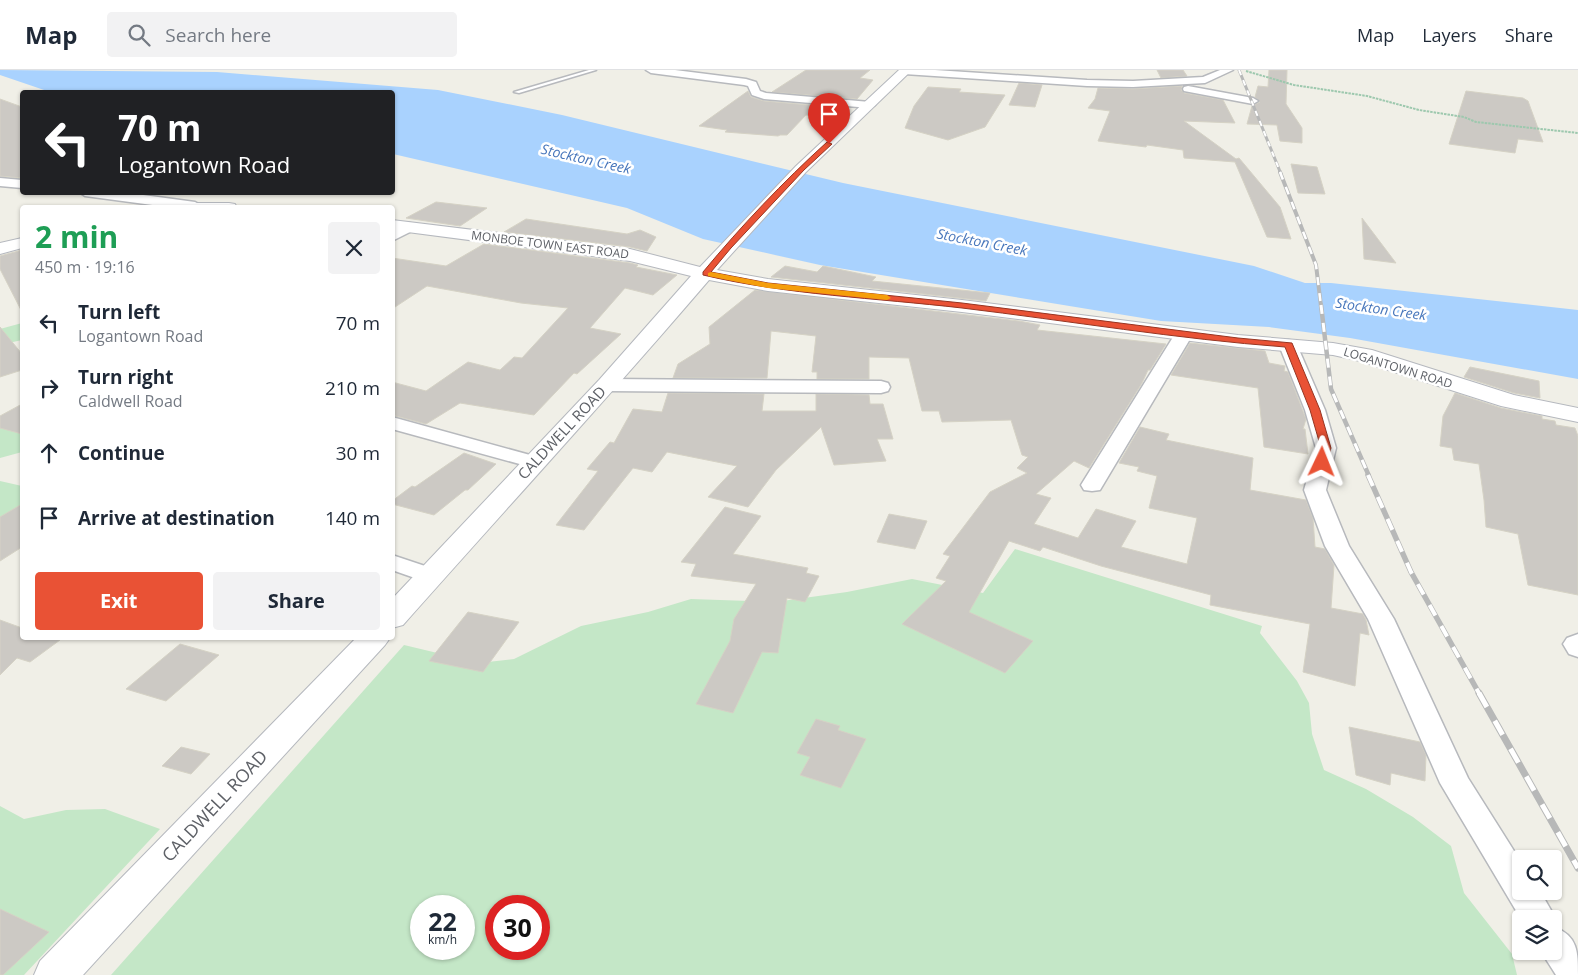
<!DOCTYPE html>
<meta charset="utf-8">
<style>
body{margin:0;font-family:"Open Sans",sans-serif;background:#f2f2f3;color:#1f2937;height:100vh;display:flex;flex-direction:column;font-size:19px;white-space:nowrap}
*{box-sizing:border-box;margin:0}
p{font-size:16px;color:#747a83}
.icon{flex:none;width:28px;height:28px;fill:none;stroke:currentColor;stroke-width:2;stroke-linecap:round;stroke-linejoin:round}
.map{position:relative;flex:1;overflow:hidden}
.side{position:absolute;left:20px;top:135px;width:375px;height:435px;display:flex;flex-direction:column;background:#fff;border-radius:5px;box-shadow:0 1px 4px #0004}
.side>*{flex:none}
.top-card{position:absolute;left:20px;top:20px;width:375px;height:105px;border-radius:5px;box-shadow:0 1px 4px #0004;background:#202124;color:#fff;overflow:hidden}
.fabs{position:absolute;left:1512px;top:780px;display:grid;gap:10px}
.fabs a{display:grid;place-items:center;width:50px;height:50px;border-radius:5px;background:#fff;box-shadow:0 1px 4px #0004;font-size:25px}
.speed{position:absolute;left:410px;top:825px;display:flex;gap:10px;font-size:25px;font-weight:700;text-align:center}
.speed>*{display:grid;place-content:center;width:65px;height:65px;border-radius:50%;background:#fff;box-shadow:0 1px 4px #0004;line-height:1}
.speed small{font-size:12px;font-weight:400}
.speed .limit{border:8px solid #d22;background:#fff;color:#111}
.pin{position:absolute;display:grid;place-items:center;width:42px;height:42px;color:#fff;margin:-51px -21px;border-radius:50% 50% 50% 0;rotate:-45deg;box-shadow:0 0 5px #0007}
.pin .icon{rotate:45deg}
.me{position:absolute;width:55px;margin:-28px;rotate:2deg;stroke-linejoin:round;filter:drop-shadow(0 0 4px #0008)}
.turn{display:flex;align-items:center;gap:18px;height:105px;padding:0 15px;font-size:22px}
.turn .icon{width:65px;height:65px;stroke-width:2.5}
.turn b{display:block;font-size:35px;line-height:42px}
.round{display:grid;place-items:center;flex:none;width:52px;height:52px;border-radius:5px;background:#f2f2f3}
.headline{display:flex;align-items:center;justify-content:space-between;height:85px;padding:0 15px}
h1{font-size:30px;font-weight:700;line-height:38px;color:#1e9e55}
.action{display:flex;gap:10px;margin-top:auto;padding:10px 15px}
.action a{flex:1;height:58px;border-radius:5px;background:#e95235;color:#fff;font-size:20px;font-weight:700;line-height:58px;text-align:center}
.action a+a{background:#f2f2f3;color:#1f2937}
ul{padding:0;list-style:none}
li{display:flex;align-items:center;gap:15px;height:65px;padding:0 15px}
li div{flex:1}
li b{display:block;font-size:19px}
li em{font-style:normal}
header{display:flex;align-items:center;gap:30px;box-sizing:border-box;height:70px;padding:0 25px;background:#fff;border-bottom:1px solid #e0e1e3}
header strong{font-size:24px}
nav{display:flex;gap:28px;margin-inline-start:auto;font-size:18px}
.search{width:350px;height:45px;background:#f2f2f3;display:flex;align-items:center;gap:12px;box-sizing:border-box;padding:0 18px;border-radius:5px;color:#747a83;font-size:19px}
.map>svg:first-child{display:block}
</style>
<header>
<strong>Map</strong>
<div class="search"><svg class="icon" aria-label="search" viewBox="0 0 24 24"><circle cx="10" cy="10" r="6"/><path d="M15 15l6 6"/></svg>Search here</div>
<nav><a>Map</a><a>Layers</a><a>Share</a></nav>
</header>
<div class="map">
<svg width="1578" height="905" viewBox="0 0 1578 905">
<rect width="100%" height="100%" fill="#f0efe7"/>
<path fill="#c4e7c7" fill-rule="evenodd" d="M22,253v17l-18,4 -4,-15z
M22,356v26l-22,6v-30z
M0,411l22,5v18l-22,20z
M1015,479l247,77 -2,7 37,48 12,22 3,31 12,36 42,19 47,28 38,29 13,47 48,61 5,21h-1406l293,-330 75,18 35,-4 67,-33 67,-14 43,-13 84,3 72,-10 65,-13 71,14zM421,836h43v43h-43zM496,836h43v43h-43z
M0,736l24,13 42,-9 39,-1 55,20 -136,146h-24z"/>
<path fill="#a9d2fe" d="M0,0l217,2 221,18 124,25 281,68 411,83 51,17h26l247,27v69l-228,-41 -81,-11 -108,-6 -341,-56 -117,-26 -76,-31 -234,-54 -1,-62h-342l-50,-17z"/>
<path fill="#ccc9c4" stroke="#d5d2c5" d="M806,0h64l-10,8 13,2 -16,19 -85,-7z
M1157,0h26l4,6 -26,2z
M1269,0h18l-1,34 16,24v15l-22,-2 -3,-16 -30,-1 5,-18 8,-4 -5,-5 3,-11 10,1z
M1019,13l23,2 -7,22 -26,-2z
M1182,16l-1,4 3,3 39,7 12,23 -51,-2 52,38 3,-1 41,49 11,32 -24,-2 -32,-75 -51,-4 -1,-8 -36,-5 -1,2 -48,-6 12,-30 -22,-3 7,-9 3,-11 35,1z
M928,17l33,2 -2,3 46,3 -20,32 -37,13 -43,-12 9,-22z
M748,21l3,6 13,4 79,7 -8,9 -29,-2 -19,20h-7l-2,1 -53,-4 2,-2 -28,-4z
M1466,21l57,7 5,3 15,41 -25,-3 -3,14 -66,-9z
M0,29l22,8v71l-22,-2z
M1291,94l26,3 8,27 -27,-1z
M436,132l51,6 -27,18 -54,-8z
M1362,148l34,45 -32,-4z
M526,149l101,15 13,-4 16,7 -9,14 -17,-4 -126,-15z
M484,174l146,19 8,2 -2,2 41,8 -24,20 -28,-7 -35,40 31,6 -44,40 -3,-1 -40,42 -74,-12 -34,21 -34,-9v-33l34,9 42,-29 32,8 14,-13 8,1 46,-50 -47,-5 -94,-17 -35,23v-51l54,8z
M22,180v62l-22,-43v-13z
M785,196l32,6 6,-6 53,11 -4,4 118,12 -4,8 -215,-24z
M755,220l264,31 21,4 -3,5 129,14 -16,26h-2l-6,13 -53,85 -15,-7 -38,33 15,4 -17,26 44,14 18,-29 40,12 -15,26 66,17 10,-46 -48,-10 8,-32 -20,-5 2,-4 -20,-4 21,-36 29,7 -3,6 87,18 -3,32 56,10 7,18 2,29 10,2 9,16 -3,43 32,6 3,6 3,15 -9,-2 -5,53 -52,-14 7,-48 -100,-19 1,-10 -110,-29 -58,-19 -3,4 -31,-10 -40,71 64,29 -28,32 -103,-49 44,-43 -10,-3 14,-22 -7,-2 47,-62 37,-19 -10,-5 11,-11 -6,-2 -11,-35 -69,2 -3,-11h-17l-13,-53 -40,-1v22h-52v-7h-5l4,-36 -45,-5 -4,47h-94l5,-14 32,-20 -1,-17z
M0,257l22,27v16l-22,7z
M1190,273l75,8 4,12 16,3 -1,5 4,1 18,47 -3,10h2l3,25 -44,-7 -6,-59 -87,-13z
M1470,297l69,14 1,17 -26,-5 -50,-16z
M668,323l96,1 -2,17h54v-17l53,1 1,9h13l10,35h-16l9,22 -52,4 -13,-38 -45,43 -28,37 -40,-10 29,-31 -70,-14 -15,20 -19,-4 -49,62 -28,-5 42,-54 -11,-2 23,-27 4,1 19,-34 29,3z
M1455,323l46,15 41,8v3l13,2 1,4 19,3 3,8v159l-50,-10 -10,-51 -32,-7 -2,-27 -5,-36 -25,-4 -2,-12 -12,-2 3,-30z
M22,334v30l-22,-6v-12z
M464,383l32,11 -28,26h-3l-31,25 -42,-11v-3l20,-15 3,1z
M22,434v43l-22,14v-44z
M725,437l36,9 -28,38 75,14 -2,5 13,3 -14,26 -18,-4 -9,55 -16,-1 -29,61 -37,-9 34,-63 4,-22 22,-35 -65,-8 5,-12 -15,-2z
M889,444l38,7 -12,28 -38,-7z
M468,542l51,10 -36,50 -54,-11z
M0,550l22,8v10h30l8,2 -30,22 -13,-4 -17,17z
M180,574l39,11 -53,46 -40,-12z
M816,649l24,7 -2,4 28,9 -25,49 -41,-13 10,-18 -13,-4z
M1349,657l71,15 6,13 -1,26 -34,-8 -1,12 -34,-10z
M181,677l29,7 -19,20 -29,-8z
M0,839l49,23 -46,43h-3z"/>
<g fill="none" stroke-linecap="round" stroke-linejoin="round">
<defs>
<path id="lane" d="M589,0h7l-77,23 -5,-1z"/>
<path id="street" d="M646,0h29l71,9 10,3 4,9 6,2 104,9 5,3 -5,3 -106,-9 -12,-4 -4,-9 -4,-1 -93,-12z
M900,0h35l152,10 46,1 70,-4 17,-7h13l-28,13 -72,4 -46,-1 -183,-12 -4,-1z
M1188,16l65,12 5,3 -5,3 -69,-13 -1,-2 1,-2z
M0,108l22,2v8l-22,-2z
M79,122h42l74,10 7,4 -27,2 -90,-12z
M409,153l5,1 2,3 -2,3 -22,11v-10z
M1184,259l6,1 3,4 -90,151 -3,5 -8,1 -8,-1 -3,-5 94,-151 3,-4z
M1288,270l6,1 3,4 28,65 11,38 -10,42 23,56 45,73 74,159 53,84v29h19l16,28 -2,4v-4h-33l-81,-136 -72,-164 -43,-73 -21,-56 12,-42 -11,-38 -26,-65 3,-4z
M607,309l274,2 7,2 2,4 -2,4 -7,2 -274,-2 -7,-2 -2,-4 2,-4z
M392,347l149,41 3,4 -3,4 -7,2 -142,-39z
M392,485l48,16 4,5 -4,5 -8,3 -40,-14z
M1578,564v23l-9,-3 -6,-10 4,-6z
M1554,857c24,9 24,25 24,48h-22l-14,-22 -1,-2h13z"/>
<path id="secondary" d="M899,0h13l-106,102 -89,98 51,9 194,21 276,35 95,8 39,7 142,45 64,13v14l-77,-16 -141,-45 -27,-6 -95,-8 -276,-35 -194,-21 -59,-11c-100,117 -204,230 -306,345l-11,3v-29l207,-219 92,-104 -61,-15 -238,-31v-10l238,29 70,18 96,-101z
M188,133h41l6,1 2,4h-57l2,-4z
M22,168v10l-22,6v-11z
M356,568h34l-5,7 -302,330h-49l6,-14z"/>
</defs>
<use href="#lane" stroke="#b7b9bd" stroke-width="3"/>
<use href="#street" stroke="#b7b9bd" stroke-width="3"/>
<use href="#secondary" stroke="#b5b8be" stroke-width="2"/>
<path stroke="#9dc8ae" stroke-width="2" stroke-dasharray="2.5 1" stroke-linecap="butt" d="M1246,1l48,14 73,11 52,14 45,7 12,5 102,11"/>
<use href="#lane" fill="#fff" fill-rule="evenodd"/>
<use href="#street" fill="#fff" fill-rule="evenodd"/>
<use href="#secondary" fill="#fff" fill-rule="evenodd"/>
<defs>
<path id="rail-far4" d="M1239,0l42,104"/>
<path id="rail-far3" d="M1280,102l36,93 5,41"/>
<path id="rail-far2" d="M1321,235l10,84 38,87"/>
<path id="rail-far1" d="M1368,405l43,97 69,123"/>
<path id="rail" d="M1479,623l99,175"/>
</defs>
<use href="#rail-far4" stroke="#b7b8b8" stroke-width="3"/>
<use href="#rail-far3" stroke="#b7b8b8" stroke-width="4"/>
<use href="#rail-far2" stroke="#b7b8b8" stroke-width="4.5"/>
<use href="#rail-far1" stroke="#b7b8b8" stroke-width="5.5"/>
<use href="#rail" stroke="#b7b8b8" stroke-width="7"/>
<use href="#rail-far4" stroke="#fff" stroke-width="2" stroke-dasharray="5.5" stroke-linecap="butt"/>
<use href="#rail-far3" stroke="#fff" stroke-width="2.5" stroke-dasharray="8" stroke-linecap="butt"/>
<use href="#rail-far2" stroke="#fff" stroke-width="3" stroke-dasharray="9" stroke-linecap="butt"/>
<use href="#rail-far1" stroke="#fff" stroke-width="4" stroke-dasharray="12" stroke-linecap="butt"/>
<use href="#rail" stroke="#fff" stroke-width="5" stroke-dasharray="16" stroke-linecap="butt"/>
</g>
<path fill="#e95235" stroke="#973522" d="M827,72l5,2 -28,26 -73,78 -20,24 57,11 194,20 276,35 54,5 28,67 11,38 -4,14 -5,3 -5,-3 4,-14 -11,-38 -25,-63c-108,-8 -215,-26 -323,-39 -86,-10 -174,-13 -259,-33v-3c38,-46 80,-90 124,-130z"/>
<path fill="#f59e0b" d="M711,202l57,11 119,12 4,3 -4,2 -119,-12 -60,-12v-3z"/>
<g text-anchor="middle" stroke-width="5" stroke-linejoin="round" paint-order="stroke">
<g font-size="12" fill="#5e6167" stroke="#fff">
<text transform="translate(550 175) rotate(7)" y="4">MONBOE TOWN EAST ROAD</text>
<text transform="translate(1398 298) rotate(17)" y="4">LOGANTOWN ROAD</text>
</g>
<g font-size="14" font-style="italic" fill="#4776bb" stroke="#fff">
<text transform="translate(586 89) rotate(13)" y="5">Stockton Creek</text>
<text transform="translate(982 172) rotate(11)" y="5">Stockton Creek</text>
<text transform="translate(1381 239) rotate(8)" y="5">Stockton Creek</text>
</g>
<g font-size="15" fill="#5e6167" stroke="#fff">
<text transform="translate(562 363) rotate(-47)" y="5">CALDWELL ROAD</text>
</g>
<g font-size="18" fill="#5e6167" stroke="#fff">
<text transform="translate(215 736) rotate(-47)" y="6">CALDWELL ROAD</text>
</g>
</g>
</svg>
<div class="fabs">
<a><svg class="icon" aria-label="search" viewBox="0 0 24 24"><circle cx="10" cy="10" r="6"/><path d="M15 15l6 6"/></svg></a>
<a><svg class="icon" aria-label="layers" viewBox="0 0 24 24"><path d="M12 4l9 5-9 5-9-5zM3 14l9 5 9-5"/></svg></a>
</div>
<div class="speed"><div>22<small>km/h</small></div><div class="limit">30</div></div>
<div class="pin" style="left:829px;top:74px;background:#d93025"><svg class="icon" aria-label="arrive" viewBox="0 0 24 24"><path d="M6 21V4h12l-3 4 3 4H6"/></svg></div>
<svg class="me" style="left:1322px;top:392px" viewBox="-20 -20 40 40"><path d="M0-17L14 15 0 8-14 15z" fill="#e95235" stroke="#fff" stroke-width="4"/></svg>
<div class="top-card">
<div class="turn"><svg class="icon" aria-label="left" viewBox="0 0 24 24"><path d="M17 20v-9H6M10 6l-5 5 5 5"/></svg><div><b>70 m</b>Logantown Road</div></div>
</div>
<section class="side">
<div class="headline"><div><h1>2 min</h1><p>450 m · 19:16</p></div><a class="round"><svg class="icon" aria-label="close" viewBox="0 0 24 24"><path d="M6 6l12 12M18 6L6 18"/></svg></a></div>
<ul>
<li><svg class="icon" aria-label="left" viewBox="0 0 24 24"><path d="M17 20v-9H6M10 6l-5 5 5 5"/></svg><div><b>Turn left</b><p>Logantown Road</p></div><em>70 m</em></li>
<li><svg class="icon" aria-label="right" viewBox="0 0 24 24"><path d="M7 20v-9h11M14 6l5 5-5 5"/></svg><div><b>Turn right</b><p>Caldwell Road</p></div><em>210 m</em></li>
<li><svg class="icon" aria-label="ahead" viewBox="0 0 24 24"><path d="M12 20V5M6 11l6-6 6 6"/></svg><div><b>Continue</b></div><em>30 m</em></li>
<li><svg class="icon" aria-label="arrive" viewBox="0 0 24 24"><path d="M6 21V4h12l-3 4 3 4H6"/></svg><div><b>Arrive at destination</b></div><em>140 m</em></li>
</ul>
<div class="action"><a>Exit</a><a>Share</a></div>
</section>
</div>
